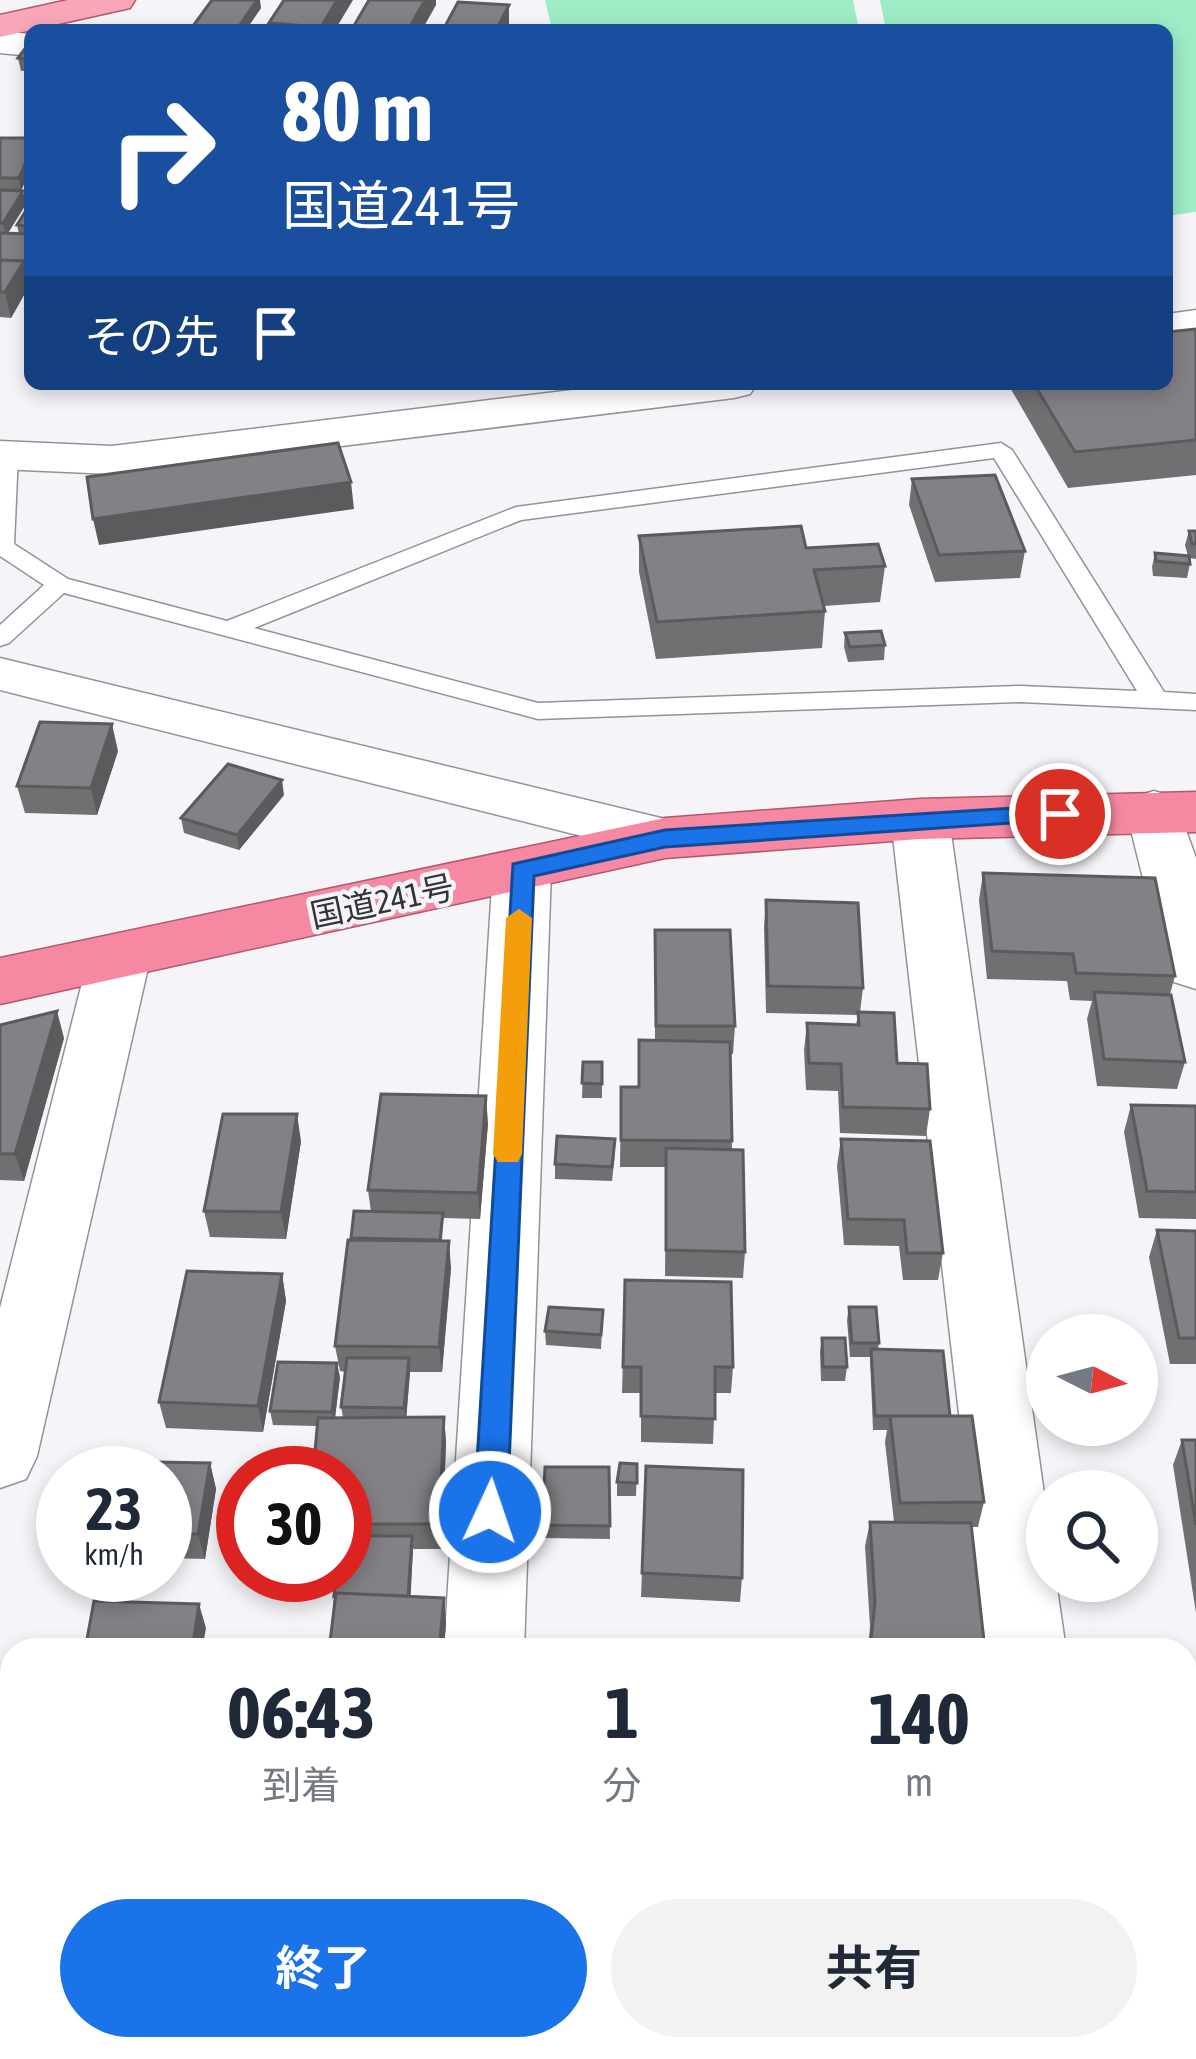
<!DOCTYPE html>
<html lang="ja">
<meta charset="utf-8">
<style>
body{margin:0;font-family:"Asap Condensed","Noto Sans JP",sans-serif;background:#f2f2f3;color:#1f2937;height:100vh;display:flex;flex-direction:column;font-size:45px;white-space:nowrap}
*{box-sizing:border-box;margin:0}
p{font-size:39px;color:#747a83}
.icon{flex:none;width:66px;height:66px;fill:none;stroke:currentColor;stroke-width:2;stroke-linecap:round;stroke-linejoin:round}
.map{position:relative;flex:1;overflow:hidden}
.details{position:absolute;left:0px;top:1638px;width:1197px;height:423px;display:flex;flex-direction:column;background:#fff;border-radius:36px 36px 0 0;box-shadow:0 6px 18px #0003}
.details>*{flex:none}
.hud{position:absolute;left:24px;top:24px;width:1149px;height:366px;border-radius:18px;box-shadow:0 6px 18px #0003;background:#1a4fa0;color:#fff;overflow:hidden}
.needle{width:78px;rotate:96deg}
.buttons{position:absolute;left:1026px;top:1314px;display:grid;gap:24px}
.buttons a{display:grid;place-items:center;width:132px;height:132px;border-radius:50%;background:#fff;box-shadow:0 6px 18px #0003;font-size:60px}
.speed{position:absolute;left:36px;top:1446px;display:flex;gap:24px;font-size:60px;font-weight:700;text-align:center}
.speed>*{display:grid;place-content:center;width:156px;height:156px;border-radius:50%;background:#fff;box-shadow:0 6px 18px #0003;line-height:1}
.speed small{font-size:30px;font-weight:400}
.speed .limit{border:18px solid #d22;background:#fff;color:#111}
.pin{position:absolute;display:grid;place-items:center;width:102px;height:102px;color:#fff;margin:-51px;border:6px solid #fff;border-radius:50%;box-shadow:0 3px 12px #0007}
.me{position:absolute;width:132px;margin:-66px;rotate:3deg;stroke-linejoin:round;filter:drop-shadow(0 0 9px #0008)}
.turn{display:flex;align-items:center;gap:42px;height:252px;padding:0 60px;font-size:54px}
.turn .icon{width:156px;height:156px;stroke-width:2.5}
.turn b{display:block;font-size:84px;line-height:102px}
.then{display:flex;align-items:center;height:114px;padding:0 60px;background:#0003;gap:24px;font-size:45px}
.eta{display:flex;justify-content:space-evenly;align-items:center;height:204px;text-align:center}
.eta b{font-size:72px;font-weight:700;line-height:84px}
.primary-button{display:flex;gap:24px;margin-top:auto;padding:24px 60px}
.primary-button a{flex:1;height:138px;border-radius:72px;background:#1a73e8;color:#fff;font-size:48px;font-weight:700;line-height:138px;text-align:center}
.primary-button a+a{background:#f2f2f3;color:#1f2937}
.map>svg:first-child{display:block}
</style>
<div class="map">
<svg width="1196" height="2059" viewBox="0 0 1196 2059">
<rect width="100%" height="100%" fill="#f5f5f9"/>
<path fill="#9decc5" d="M545,0h308l6,30h-307z
M880,0h316v212l-29,4v-186h-281z"/>
<g fill="none" stroke-linecap="round" stroke-linejoin="round">
<defs>
<path id="service" d="M1001,443l11,7 152,242 32,2v16l-175,-8 -483,17 -474,-126 -55,50 -9,3v-21l44,-40 -44,-29v-106l7,-2 11,7 -4,89 54,35 159,42 289,-114zM994,458l143,233 -116,-5 -483,17 -284,-75 267,-108z"/>
<path id="minor" d="M0,31l30,3v22l-30,-3z
M1196,310v26l-29,4v-26z
M622,384h135l-7,10 -16,4 -622,76 -112,-5v-28l112,5z
M0,658l665,161 20,5 9,14 -9,14 -20,5 -665,-167z
M1154,791l20,6 22,61v131l-22,-7 -9,-15 -39,-157 8,-13z
M920,800l20,6 9,13 98,696v66h9l10,69h-80l-95,-831 9,-13z
M522,850l21,6 8,14 -27,780h-80l49,-780 8,-14z
M119,937l22,7 9,15 -113,497 -11,23 -26,9v-180l88,-349 9,-15z
M0,1804l12,1v84l-12,-1z
M417,2049h92v10h-92z
M1031,2049h92l1,10h-92z"/>
<path id="primary" d="M68,0h67l-5,8 -130,29v-22z"/>
<path id="trunk" d="M1196,792v40l-276,7 -255,19 -665,146v-46l665,-140 255,-19z"/>
</defs>
<use href="#service" stroke="#939397" stroke-width="3"/>
<use href="#minor" stroke="#939397" stroke-width="3"/>
<use href="#primary" stroke="#b1586d" stroke-width="3"/>
<use href="#trunk" stroke="#b1586d" stroke-width="3"/>
<use href="#service" fill="#fff" fill-rule="evenodd"/>
<use href="#minor" fill="#fff" fill-rule="evenodd"/>
<use href="#primary" fill="#f9a6b9" fill-rule="evenodd"/>
<use href="#trunk" fill="#f788a2" fill-rule="evenodd"/>
</g>
<path fill="#716f72" d="M284,0l51,30h-65l-1,-7z
M261,8l-15,22h-53v-4z
M30,46v25h-9l-3,-13z
M0,138h30l-9,53 5,13 -18,29 11,1 -2,-9 13,-16v70h-2l1,7 -18,32 -11,-1z
M1196,329v146l-128,13 -60,-104h159z
M912,479l113,72 -5,27 -85,4 -26,-77z
M1189,531h7v28l-7,-1 1,6 -3,14 -34,-2 -1,-9 3,-14 33,3 -3,-11z
M639,536l246,30 -5,36 -56,4 1,5 -3,37 -166,11 -17,-87z
M845,633l40,12 -1,15 -36,2 -4,-15z
M118,751l-21,64 -72,-2 -8,-27z
M284,795l-45,55 -55,-17 -3,-15z
M983,873l192,103 -5,18 15,68 -8,27 -80,-3 -10,-67 5,-18 -22,-1 -3,-19 -80,-2 -8,-79z
M766,900l97,88 -3,24 70,97 -4,27 -86,-3 -2,-42 -32,-1 -2,-40 3,-27 49,2 2,-10 -92,-2 -2,-86z
M655,930l80,96 -2,28h-3l2,96 13,102 -2,26 -78,-2 1,-109h-46l1,-80h18l16,-47z
M0,1025l64,13 -40,143 -24,-1z
M583,1062h19v36h-20z
M1131,1105l65,1v113l-57,-1 -15,-86z
M488,1123l-8,96 -37,-1 -1,23 9,27 -9,104h-32l-4,45h38l2,25 -4,107h-29l-3,47 34,2 2,24 -2,28h-115l5,-55 11,-20v-102l-28,-47 -44,-1 -3,-14 70,-34 -5,40h8l-2,-10 4,-35 -5,-1 -5,-25 16,-108 20,-26 -3,-22z
M841,1139l102,114 -5,27h-35l-4,-34 -55,-1 -7,-79z
M301,1141l-15,98 -76,-2 -6,-26z
M615,1153l-3,28 -57,-2v-15z
M1157,1230l39,1v133h-26l-21,-107z
M282,1274l4,27 -23,131 -97,-4 -7,-26z
M625,1280l108,87 -2,26h-16l-2,51 -72,-2v-49h-19z
M849,1307l30,36 -1,6 72,67 34,86 -6,25h-7l14,123h-117l2,-24 -5,-80 5,-24h24l-9,-80 2,-12h-14l-3,-73h-20l-3,-37z
M603,1310l-2,39 -55,-4 -1,-14z
M822,1338l25,29 -2,14h-24l-1,-29z
M1182,1440h14v173l-23,-148z
M210,1463l6,26 -11,70 -40,-1v-85z
M637,1464l-1,32h-19v-14z
M646,1466l96,112 -2,24 -99,-5z
M609,1467l1,72 -67,-1 -1,-13z
M12,1729v75h-8l-4,-9v-10z
M1185,1747h11v42h-11z
M925,2049h115l1,10h-116z"/>
<path fill="#5c5a5d" d="M257,0h3l1,8 -15,22h-9z
M337,0h16l-18,30h-14v-3z
M425,0h11v5l-14,25h-14z
M509,5v25h-13z
M30,152v19l-9,20 -2,-13z
M23,191l3,13 -20,32 -3,-13z
M24,261l5,25 -18,32 -6,-26z
M351,482l3,27 -255,36 -6,-26z
M112,724l6,27 -21,64 -6,-27z
M282,780l2,15 -45,55 -2,-15z
M57,1011l7,27 -40,143 -9,-27z
M486,1096l2,27 -8,96 -2,-26z
M297,1114l4,27 -15,98 -5,-27z
M449,1241l2,27 -9,104 -3,-25z
M282,1274l4,27 -23,131 -5,-26z
M409,1358l1,14 -4,50 -2,-14z
M337,1363l3,14 -6,49 -2,-14z
M444,1417l2,25 -4,107 -3,-25z
M210,1463l6,26 -11,70 -7,-25z
M412,1536l1,13 -3,60 -2,-13z
M444,1598l2,24 -2,28h-5z
M199,1604l7,24 -4,22h-10z
M358,2049h6l-1,10h-7z"/>
<path fill="#838185" stroke="#5c5a5d" stroke-width="3" d="M212,0h45l-20,29 -44,-3z
M284,0h53l-16,27 -52,-4z
M369,0h56l-17,30 -56,-1z
M458,2l51,3 -13,25h-53z
M27,46h3v13l-12,-1z
M0,138h30v14l-11,26h-19z
M0,190l23,1 -20,32h-3z
M27,209h3v17l-13,-1z
M0,233l30,1v32h-5l-1,-5 -24,-1z
M0,260l24,1 -19,31h-5z
M1196,329v111l-121,12 -41,-68h133v-52z
M338,443l13,39 -258,37 -6,-42z
M995,475l30,76 -86,4 -27,-76z
M801,526l5,22 72,-4 7,22 -71,4 11,41 -168,11 -18,-86z
M1189,531h7v13h-4z
M1155,553l34,3 1,8 -34,-3z
M881,631l4,14 -35,2 -5,-14z
M40,722l72,2 -21,64 -74,-2z
M228,764l54,16 -45,55 -56,-17z
M983,873l172,5 20,98 -99,-3 -3,-19 -81,-3z
M766,900l92,3 5,85 -95,-2z
M655,930h75l5,96h-79z
M1094,992l77,3 14,67 -81,-3z
M57,1011l-42,143h-15v-129z
M858,1012l36,1 3,50 30,1 3,45 -87,-2 -2,-43 -32,-1 -2,-40 52,2z
M639,1040l91,2 2,99 -111,-1v-53h18z
M583,1062h19v22l-20,-1z
M381,1094l105,2 -8,97 -110,-3z
M1131,1105l65,1v86l-49,-1z
M223,1114h74l-16,98 -77,-1z
M557,1136l58,3 -3,28 -57,-3z
M841,1139l89,2 13,112h-36l-3,-33 -56,-1z
M666,1148l77,2 2,102 -79,-2z
M354,1211l89,2 -3,27 -89,-2z
M1157,1230l39,1v107h-17z
M348,1240l101,1 -10,106 -104,-1z
M187,1271l95,3 -24,132 -99,-4z
M625,1280l106,2 2,85h-18v52l-74,-3v-49h-18z
M549,1307l54,3 -2,25 -56,-4z
M849,1307h27l3,36h-27z
M822,1338h23l2,29h-24z
M871,1349l72,2 7,65h-75z
M347,1358h62l-5,50 -63,-1z
M278,1362l59,1 -5,49 -62,-1z
M890,1416h82l12,86 -84,1z
M444,1417l-5,107h-94v-51h-32l5,-55z
M1182,1440h14v85z
M100,1461l110,2 -12,71h-33v-61h-67z
M620,1463l17,1v19l-20,-1z
M646,1466l97,4 -1,108 -100,-5z
M545,1467h64l1,59 -68,-1z
M870,1522l101,1 14,127h-115l5,-48z
M345,1536h67l-4,60 -72,-3 -2,2 2,-20h9z
M336,1593l108,5 -5,52h-110z
M94,1601l105,3 -7,46h-107z
M12,1729v63h-12v-7z
M1185,1747h11v30h-11z
M182,2049h176l-2,10h-176z
M389,2049h40l-1,10h-40z
M676,2049h120v10h-120z
M932,2049h108l1,10h-108z"/>
<path fill="#1a73e8" stroke="#114b97" stroke-width="3" d="M1060,805l9,3 4,6 -4,5 -404,28 -131,29 -27,636 -5,11 -12,4 -11,-4 -5,-11 39,-648 152,-34z"/>
<path fill="#f59e0b" d="M519,909l13,9 -10,236 -4,8h-20l-5,-8 13,-236z"/>
<g text-anchor="middle" stroke-width="9" stroke-linejoin="round" paint-order="stroke">
<g font-size="33" fill="#343436" stroke="#f5f5f9">
<text transform="translate(382 901) rotate(-12)" y="12">国道241号</text>
</g>
</g>
</svg>
<div class="buttons">
<a><svg class="needle" viewBox="-14 -14 28 28"><path d="M0-13l5 13h-10z" fill="#e53935"/><path d="M0 13l5-13h-10z" fill="#747a83"/></svg></a>
<a><svg class="icon" aria-label="search" viewBox="0 0 24 24"><circle cx="10" cy="10" r="6"/><path d="M15 15l6 6"/></svg></a>
</div>
<div class="speed"><div>23<small>km/h</small></div><div class="limit">30</div></div>
<div class="pin" style="left:1060px;top:814px;background:#d93025"><svg class="icon" aria-label="arrive" viewBox="0 0 24 24"><path d="M6 21V4h12l-3 4 3 4H6"/></svg></div>
<svg class="me" style="left:490px;top:1512px" viewBox="-20 -20 40 40"><circle r="17" fill="#1a73e8" stroke="#fff" stroke-width="3"/><path d="M0-11L8 9 0 5-8 9z" fill="#fff"/></svg>
<div class="hud">
<div class="turn"><svg class="icon" aria-label="right" viewBox="0 0 24 24"><path d="M7 20v-9h11M14 6l5 5-5 5"/></svg><div><b>80 m</b>国道241号</div></div>
<div class="then">その先<svg class="icon" aria-label="arrive" viewBox="0 0 24 24"><path d="M6 21V4h12l-3 4 3 4H6"/></svg></div>
</div>
<section class="details">
<div class="eta">
<div><b>06:43</b><p>到着</p></div>
<div><b>1</b><p>分</p></div>
<div><b>140</b><p>m</p></div>
</div>
<div class="primary-button"><a>終了</a><a>共有</a></div>
</section>
</div>
